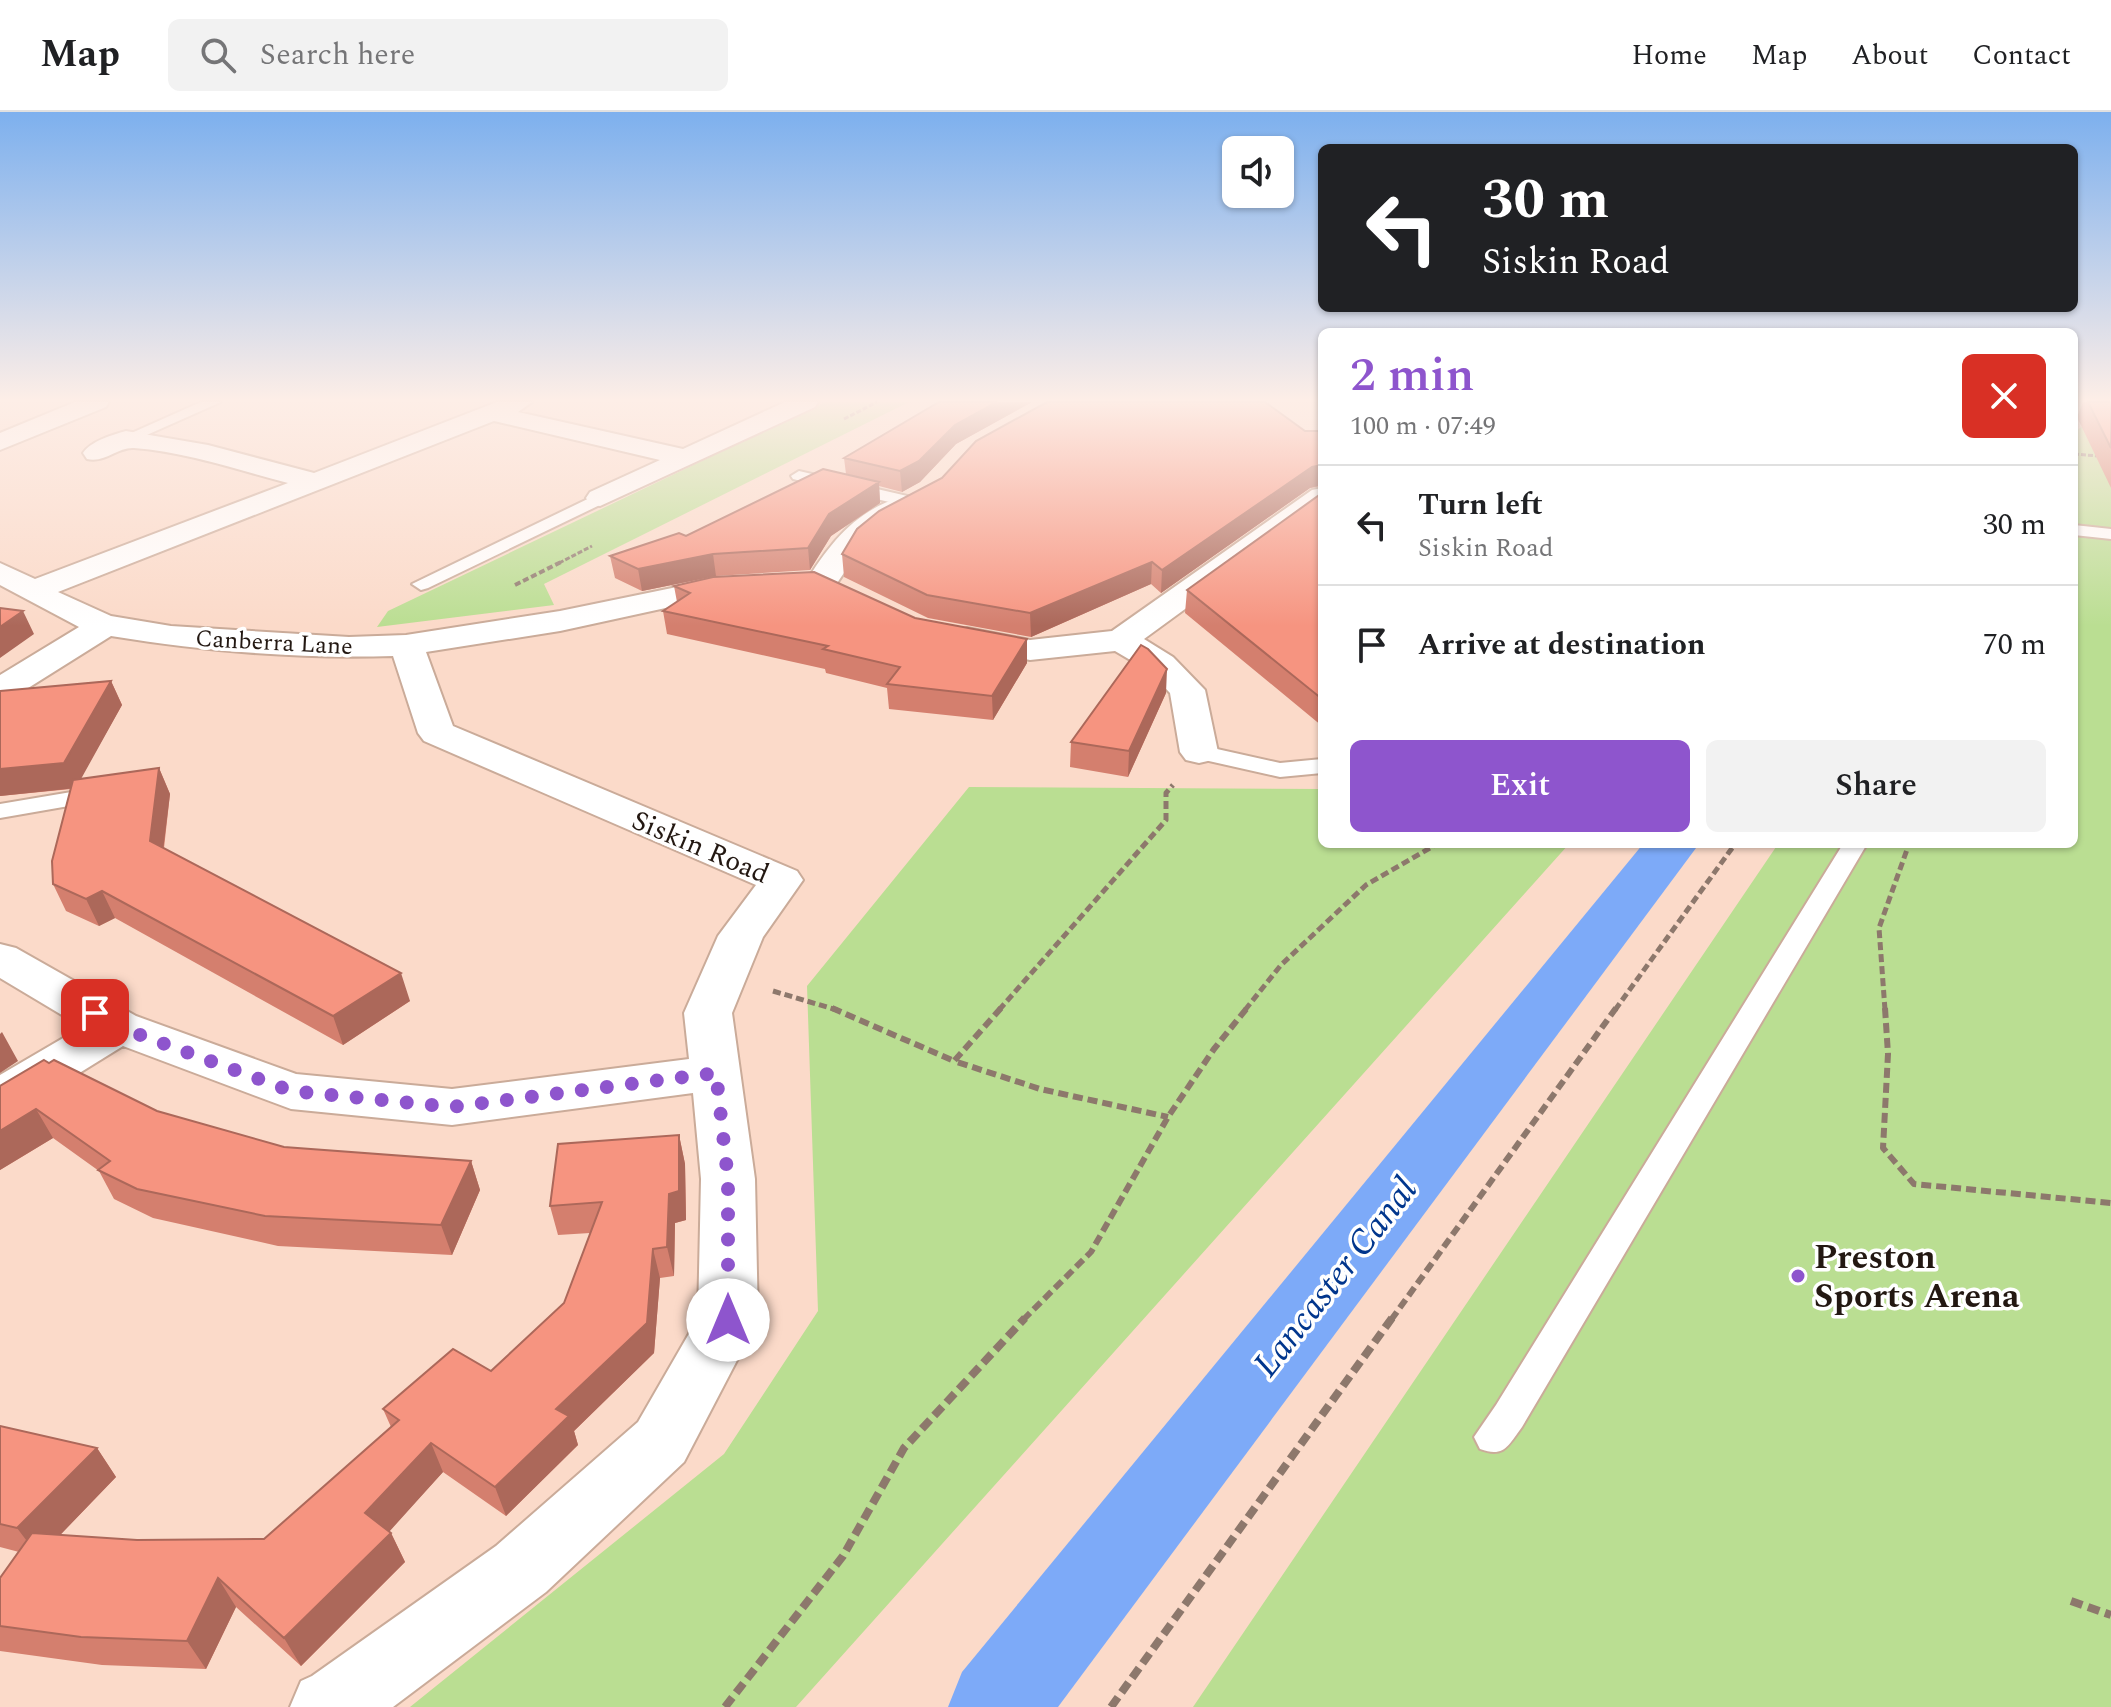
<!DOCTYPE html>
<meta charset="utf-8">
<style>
body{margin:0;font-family:Spectral,serif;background:#f2f2f2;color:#202124;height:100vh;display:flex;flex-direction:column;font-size:30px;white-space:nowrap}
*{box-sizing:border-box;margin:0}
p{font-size:26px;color:#757577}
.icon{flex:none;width:44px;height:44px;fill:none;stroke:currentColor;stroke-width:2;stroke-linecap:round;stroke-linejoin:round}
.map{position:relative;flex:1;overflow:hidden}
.details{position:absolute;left:1318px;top:216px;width:760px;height:520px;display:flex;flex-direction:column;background:#fff;border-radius:12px;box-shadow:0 2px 6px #0004}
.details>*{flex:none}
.banner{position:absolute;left:1318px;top:32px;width:760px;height:168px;border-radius:12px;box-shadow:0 2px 6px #0004;background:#202124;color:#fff;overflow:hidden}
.controls{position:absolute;left:1222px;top:24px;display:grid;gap:16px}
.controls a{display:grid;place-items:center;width:72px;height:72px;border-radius:12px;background:#fff;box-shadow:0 2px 6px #0004;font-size:40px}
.pin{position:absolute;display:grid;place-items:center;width:68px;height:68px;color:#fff;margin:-34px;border-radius:16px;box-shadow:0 4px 12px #0006}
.me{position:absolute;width:88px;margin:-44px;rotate:0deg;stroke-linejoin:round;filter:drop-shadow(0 0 6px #0008)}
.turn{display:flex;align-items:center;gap:28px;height:168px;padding:0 32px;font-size:36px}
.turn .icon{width:104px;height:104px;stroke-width:2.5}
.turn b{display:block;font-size:56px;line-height:68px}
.round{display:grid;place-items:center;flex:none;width:84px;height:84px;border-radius:12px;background:#f2f2f2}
.headline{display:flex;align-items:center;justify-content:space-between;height:136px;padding:0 32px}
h1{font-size:48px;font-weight:600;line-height:60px;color:#8e55cd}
.button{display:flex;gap:16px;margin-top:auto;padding:16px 32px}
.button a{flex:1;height:92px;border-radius:12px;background:#8e55cd;color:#fff;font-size:32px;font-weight:600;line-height:92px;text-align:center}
.button a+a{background:#f2f2f2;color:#202124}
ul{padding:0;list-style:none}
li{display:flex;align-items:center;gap:24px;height:120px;padding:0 32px;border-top:2px solid #e0e0e0}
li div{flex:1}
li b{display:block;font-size:30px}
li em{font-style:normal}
header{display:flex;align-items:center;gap:48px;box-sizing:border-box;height:112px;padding:0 40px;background:#fff;border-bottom:2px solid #e0e0e0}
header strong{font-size:38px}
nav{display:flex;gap:44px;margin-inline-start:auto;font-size:28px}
.search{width:560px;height:72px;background:#f2f2f2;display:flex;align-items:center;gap:20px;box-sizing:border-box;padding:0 28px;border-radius:12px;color:#757577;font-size:30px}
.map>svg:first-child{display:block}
</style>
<header>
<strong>Map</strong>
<div class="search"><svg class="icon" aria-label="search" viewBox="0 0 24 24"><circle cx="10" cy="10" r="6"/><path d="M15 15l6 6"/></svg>Search here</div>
<nav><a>Home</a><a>Map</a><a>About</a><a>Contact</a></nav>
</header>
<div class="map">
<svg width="2111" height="1595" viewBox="0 0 2111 1595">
<rect width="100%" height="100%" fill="#fbdac9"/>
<path fill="#bade92" d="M825,290h84l-365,182 10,21 -177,22 11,-16z
M2111,290v1305h-918l585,-863h296v-411z
M969,675l353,2v55h247l-773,863h-386l314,-253 94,-143 -11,-325z"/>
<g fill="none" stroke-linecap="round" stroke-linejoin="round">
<path fill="#7daaf8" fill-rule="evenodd" d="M1643,732h56l-641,863h-110l14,-35z"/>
<defs>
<path id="lane" d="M201,290h20l-90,40 -5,2 -8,-5z
M799,359l117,27 2,4 -8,5 -117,-28 -2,-3z
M600,381l8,5 -2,4 -178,86 -7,2 -9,-6z
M2074,413l37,4v10l-37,-4z
M1199,633l81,18 42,-4v14l-42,4 -89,-20 -3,-5 3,-5z
M101,675l8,2 4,5 -4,5 -109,19v-14z
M1843,732h24l-345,583c-14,19 -18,31 -42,22l-6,-12 22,-32z"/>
<path id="street" d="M497,290h35l-14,10 165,37 102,-47h33l-3,5 -215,99 -10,-2 -4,-6 4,-6 70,-32 -166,-39 -436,171 53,24 60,10 178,11 57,-2 154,-24 156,-32 29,1 5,7 -5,7 -29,3 -156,34 -134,21 27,74 344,145 6,9 -40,57 -31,76 23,166 3,141 -74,142 -138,130 -153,115h-103l11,-26 11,-5 184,-130 142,-124 60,-104 3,-139 -8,-86 -241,32 -161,-16 -168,-63 -105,65 -18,5v-41l82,-48 -82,-49v-34l16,4 120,68 160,58 156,15 237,-30 -5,-46 34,-77 38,-51 -332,-144 -6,-8 -25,-77c-94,3 -190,-5 -282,-20l-94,59 -4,7 -13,3v-30l79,-48 -79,-42v-22l35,16 253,-96c-50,-13 -102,-31 -154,-35 -17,-1 -28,15 -47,11l-4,-6c8,-12 29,-18 43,-22l82,14 106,28z
M1322,376v21l-178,130 29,18 32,33 13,62 -6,8 -13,3 -13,-3 -6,-8 -10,-59 -21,-22 -34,-20 -85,9 -75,-15 -5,-7 5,-7 12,-3 63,12 82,-9 200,-141z
M902,385l10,3 4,6 -4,6 -47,30 -32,47 -11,2 -11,-2 -5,-7c23,-38 51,-73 96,-85z"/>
<path id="secondary" d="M75,290h34l-3,5 -106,43v-17z"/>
</defs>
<use href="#lane" stroke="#caab99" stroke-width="4"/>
<use href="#street" stroke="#caab99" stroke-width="4"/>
<use href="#secondary" stroke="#caab99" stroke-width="4"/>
<path stroke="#8d786c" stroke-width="3" stroke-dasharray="5 2" stroke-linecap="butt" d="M844,307l33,-17
M2074,342l37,3
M559,451l33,-17"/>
<path stroke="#8d786c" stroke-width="4" stroke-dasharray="6 3" stroke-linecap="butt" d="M515,473l48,-24"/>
<path stroke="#8d786c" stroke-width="5" stroke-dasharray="8 4" stroke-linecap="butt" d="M773,879l64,19
M999,898l167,-190v-27l7,-8
M1245,898l36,-45 85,-80 71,-41
M1615,898l120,-166
M1885,898l-6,-82 30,-84"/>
<path stroke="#8d786c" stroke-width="6" stroke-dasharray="10 5" stroke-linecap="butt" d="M832,896l122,53
M1001,896l-47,53 86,28 128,28
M1885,896l3,46 -5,94 31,36 197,19
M1023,1208l68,-68 77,-135 46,-68 33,-41
M1391,1208l225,-312"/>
<path stroke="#8d786c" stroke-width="8" stroke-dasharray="12 6" stroke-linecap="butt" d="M2071,1489l40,14
M725,1595l118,-151 61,-108 121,-130
M1111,1595l281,-389"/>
<use href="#lane" fill="#fff" fill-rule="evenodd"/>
<use href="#street" fill="#fff" fill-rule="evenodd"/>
<use href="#secondary" fill="#fff" fill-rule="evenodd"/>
</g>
<path fill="#d47f6e" d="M939,290h93l-76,42 -36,38 -18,10 -23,-6 1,17 -49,33 -21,34 -94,6 -74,15 -27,-13 -5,-22 76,-20 160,-62 -2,-16z
M2083,290h28v86l-34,-71z
M1305,319h17v55l-12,2 -149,105 -10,-9 -120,53 -103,-19 -84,-41 -2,-23 100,-76z
M1322,381v233l-137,-113 2,-23z
M674,474l241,32 112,21v24l-34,57 -104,-11 -2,-21 -61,-15 -1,-4 -158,-35 -4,-23 14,-9z
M111,569l11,24 -42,74 79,-11 11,26 -6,54 246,153 -67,44 -228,-127 -16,8 -33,-15 -13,-27 18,-95 -71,7z
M1166,581l-38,84 -58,-10 1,-25z
M49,951l108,48 127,36 187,14 9,29 -28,65 -174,-9 -125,-28 -39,-19 -15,-28 -46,-33 -53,32v-84z
M679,1023l6,29 1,56 -11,3 -1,53 -14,2 -6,75 -80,78 4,14 -72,71 -63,-44 -54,59 2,2 14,29 -104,104 -65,-59 -30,62 -104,-4 -102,-14v-73l19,-26 -19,-5v-121l97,22 19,29 -56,58 77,5 127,-1 127,-112 -8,-18 108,-38 73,-68 26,-70 -32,2 -8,-29z"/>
<path fill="#ac685a" d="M997,290h35l-76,42 -36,38 -18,10 -2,-21 55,-46z
M1322,353l-1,20 -11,3 -149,105 1,-23 150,-103z
M879,370l1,21 -49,33 -21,34 -2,-22 21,-34z
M713,442l3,22 -74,15 -4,-22z
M1152,450l-1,22 -120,53 -1,-24z
M23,499l11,23 -34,24v-31z
M1027,527v24l-34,57 -1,-24z
M1167,557l-1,24 -38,84 1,-26z
M111,569l11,24 -46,83 -76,8v-27z
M159,656l11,26 -9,73 -11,-26z
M102,779l13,27 -16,8 -13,-27z
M401,861l9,28 -67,44 -10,-29z
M2,920l16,29 -18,12v-39z
M36,997l17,29 -53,32v-39z
M679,1023l6,29 1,56 -11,3 -1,53 -7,-29 2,-53z
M471,1049l9,29 -28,65 -11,-30z
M653,1137l7,29 -6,75 -80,78 4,14 -72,71 -11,-29 61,-78z
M431,1331l12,29 -63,70 -15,-29z
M97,1336l19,29 -77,80 -22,-29z
M391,1421l14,29 -104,104 -17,-28z
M218,1466l18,29 -30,62 -19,-28z"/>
<path fill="#f69480" stroke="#ac685a" stroke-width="2" d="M939,290h58l-42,23 -36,36 -19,10 -56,-13z
M1047,290h218l40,29h17v34l-10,2 -150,103 -10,-8 -122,51 -103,-18 -85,-41 15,-25 22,-18 63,-33 34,-37z
M2088,290h23v46z
M823,357l56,13 -50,32 -21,34 -95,6 -75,15 -28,-13 69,-23 7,3z
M1322,381v47l-2,1 2,1v157l-135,-109z
M814,460l101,46 112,21 -35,57 -105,-12 13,-17 -77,-18 5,-3 -165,-35 27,-18 -16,-7 39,-9z
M0,496l23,3 -23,16z
M1141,533l7,4 19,20 -38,82 -58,-9z
M111,569l-47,82 -64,6v-78z
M159,656l-9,73 251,132 -68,43 -231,-125 -16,8 -33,-15 -1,-23 21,-81z
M44,948l5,3 5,-3 103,51 127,36 187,14 -30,64 -176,-9 -128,-27 -39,-19 12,-9 -74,-52 -36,22v-45z
M679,1023v56l-10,3 -2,53 -14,2 -6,74 -91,86 13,7 -74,71 -64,-44 -66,70 26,20 -107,105 -66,-60 -31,63 -106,-4 -81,-11v-48l32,-45 105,7 127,-1 135,-119 -16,-11 70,-60 38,22 73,-68 38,-101 -52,4 8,-62z
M0,1314l97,22 -80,80 -17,-4z"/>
<linearGradient id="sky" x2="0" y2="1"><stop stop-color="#7db0ee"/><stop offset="0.56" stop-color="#fdeee7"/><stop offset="1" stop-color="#fdeee7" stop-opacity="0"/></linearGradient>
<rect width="2111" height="514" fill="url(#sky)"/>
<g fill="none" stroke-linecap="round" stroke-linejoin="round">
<path stroke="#8e55cd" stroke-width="14" stroke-dasharray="0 25.2" d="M95,901l24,14 172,64 161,16 264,-34 12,106v141"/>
</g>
<circle fill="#8e55cd" stroke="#fff" stroke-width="3" cx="1798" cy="1164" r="8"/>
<g text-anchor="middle" stroke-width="7" stroke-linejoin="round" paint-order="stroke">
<g font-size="24" fill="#231812" stroke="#fff">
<text transform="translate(274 530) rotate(3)" y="8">Canberra Lane</text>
</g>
<g font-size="28" fill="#231812" stroke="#fff">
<text transform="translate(701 734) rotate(23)" y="10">Siskin Road</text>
</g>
<g font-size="34" font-weight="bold" fill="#231812" stroke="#fff" text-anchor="start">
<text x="1814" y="1156">Preston<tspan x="1814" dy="39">Sports Arena</tspan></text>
</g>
<g font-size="36" font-style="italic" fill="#01368d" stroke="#fff">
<text transform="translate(1334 1164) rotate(-52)" y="13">Lancaster Canal</text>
</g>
</g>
</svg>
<div class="controls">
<a><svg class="icon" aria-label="sound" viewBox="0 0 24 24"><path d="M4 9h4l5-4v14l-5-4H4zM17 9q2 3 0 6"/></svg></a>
</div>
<div class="pin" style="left:95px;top:901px;background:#d93025"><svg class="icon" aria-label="arrive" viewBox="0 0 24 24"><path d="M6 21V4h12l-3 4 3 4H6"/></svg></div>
<svg class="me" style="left:728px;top:1208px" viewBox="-20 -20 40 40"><circle r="19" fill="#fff"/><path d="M0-13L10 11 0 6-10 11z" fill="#8e55cd"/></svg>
<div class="banner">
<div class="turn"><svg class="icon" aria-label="left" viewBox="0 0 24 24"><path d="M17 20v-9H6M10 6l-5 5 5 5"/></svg><div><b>30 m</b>Siskin Road</div></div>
</div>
<section class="details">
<div class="headline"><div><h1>2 min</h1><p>100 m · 07:49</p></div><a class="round" style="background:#d93025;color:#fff"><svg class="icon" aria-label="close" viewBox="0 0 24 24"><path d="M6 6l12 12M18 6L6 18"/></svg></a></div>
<ul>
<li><svg class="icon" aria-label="left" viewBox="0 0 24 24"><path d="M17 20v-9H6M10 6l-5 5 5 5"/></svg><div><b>Turn left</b><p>Siskin Road</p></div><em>30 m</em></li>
<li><svg class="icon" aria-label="arrive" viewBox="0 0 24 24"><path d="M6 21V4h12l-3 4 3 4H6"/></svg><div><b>Arrive at destination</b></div><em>70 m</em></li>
</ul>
<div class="button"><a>Exit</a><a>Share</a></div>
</section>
</div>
